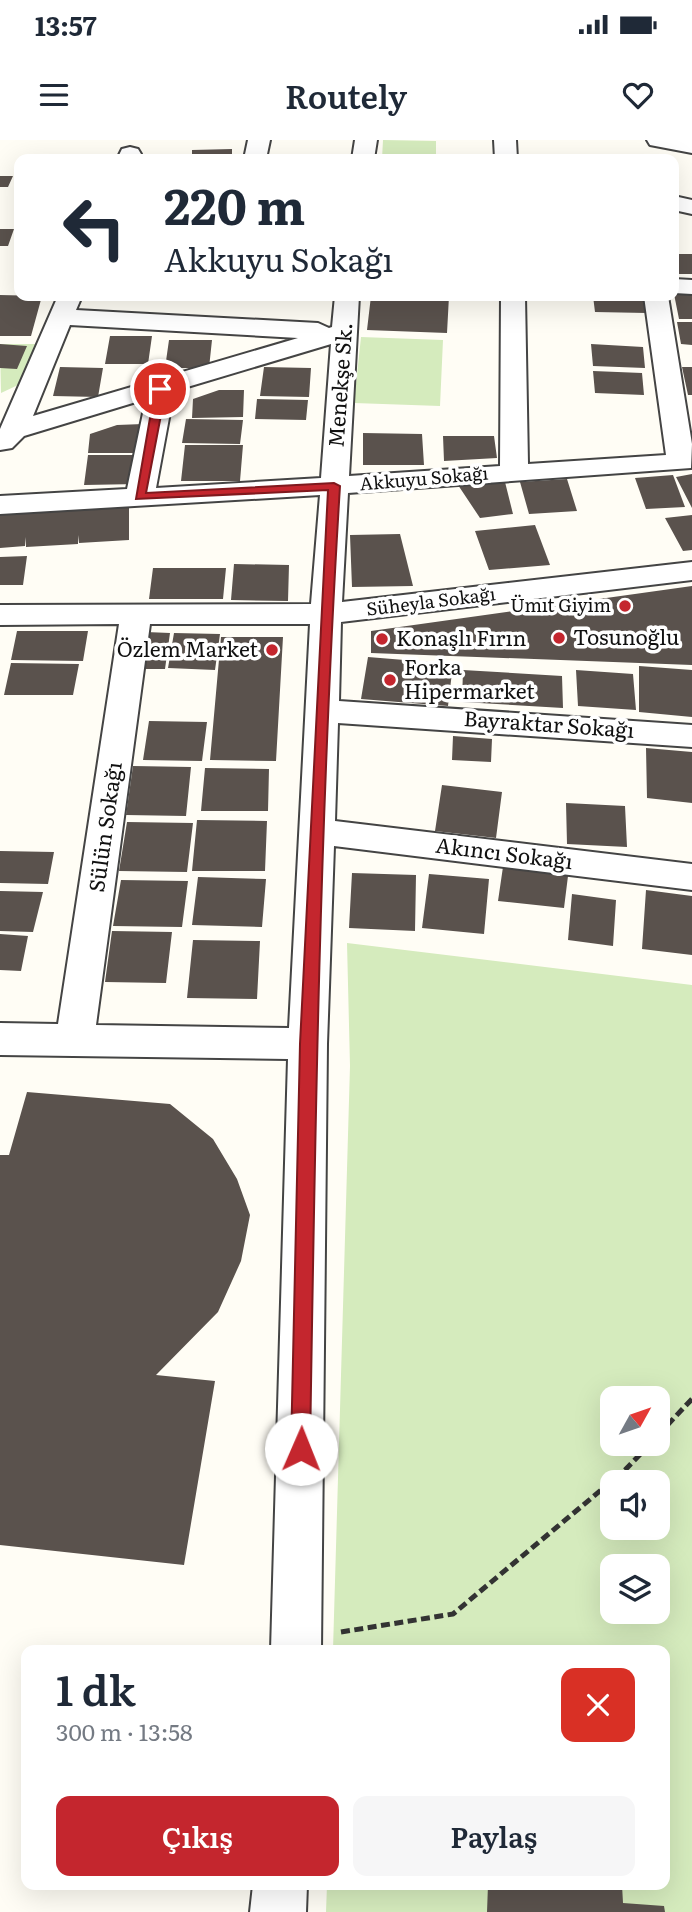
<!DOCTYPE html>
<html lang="tr">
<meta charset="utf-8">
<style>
body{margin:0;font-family:Literata,serif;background:#f6f6f7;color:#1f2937;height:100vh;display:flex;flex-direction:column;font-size:26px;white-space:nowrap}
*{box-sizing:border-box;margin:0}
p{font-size:23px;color:#747a83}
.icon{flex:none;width:38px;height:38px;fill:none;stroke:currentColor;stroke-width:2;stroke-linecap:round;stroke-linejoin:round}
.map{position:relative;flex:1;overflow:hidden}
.details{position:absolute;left:21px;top:1505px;width:649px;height:245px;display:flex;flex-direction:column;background:#fff;border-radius:14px;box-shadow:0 7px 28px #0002}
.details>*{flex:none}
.guide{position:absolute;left:14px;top:14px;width:665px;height:147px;border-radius:14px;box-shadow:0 7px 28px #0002;background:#fff;color:#1f2937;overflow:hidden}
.needle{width:46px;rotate:50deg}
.tools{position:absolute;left:600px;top:1246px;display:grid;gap:14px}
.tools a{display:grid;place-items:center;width:70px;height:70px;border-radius:14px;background:#fff;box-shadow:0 7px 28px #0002;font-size:35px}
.pin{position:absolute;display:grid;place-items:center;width:60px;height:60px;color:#fff;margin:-30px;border:4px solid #fff;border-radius:50%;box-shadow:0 2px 7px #0007}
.me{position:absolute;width:77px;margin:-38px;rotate:1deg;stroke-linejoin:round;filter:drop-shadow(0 0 5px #0008)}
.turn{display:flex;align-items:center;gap:24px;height:147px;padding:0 35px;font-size:32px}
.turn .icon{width:91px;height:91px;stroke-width:2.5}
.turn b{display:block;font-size:49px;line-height:60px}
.round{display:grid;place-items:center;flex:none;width:74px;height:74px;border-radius:14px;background:#f6f6f7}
.summary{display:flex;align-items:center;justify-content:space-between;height:119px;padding:0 35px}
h1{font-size:42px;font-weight:600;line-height:52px}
.cta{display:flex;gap:14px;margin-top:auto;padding:14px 35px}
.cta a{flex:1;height:80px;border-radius:14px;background:#c4262e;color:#fff;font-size:28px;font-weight:600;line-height:80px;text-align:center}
.cta a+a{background:#f6f6f7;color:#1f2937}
.status{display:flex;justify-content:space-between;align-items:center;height:49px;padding:0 35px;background:#fff;direction:ltr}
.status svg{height:19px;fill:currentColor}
header{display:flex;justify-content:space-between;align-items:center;height:91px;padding:0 35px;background:#fff;font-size:32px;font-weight:600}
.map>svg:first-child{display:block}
</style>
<div class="status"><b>13:57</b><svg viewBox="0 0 49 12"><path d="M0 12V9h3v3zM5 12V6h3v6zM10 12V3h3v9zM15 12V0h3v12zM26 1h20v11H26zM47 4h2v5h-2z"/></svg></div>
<header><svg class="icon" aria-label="menu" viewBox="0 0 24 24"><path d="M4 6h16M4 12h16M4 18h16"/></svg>Routely<svg class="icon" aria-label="heart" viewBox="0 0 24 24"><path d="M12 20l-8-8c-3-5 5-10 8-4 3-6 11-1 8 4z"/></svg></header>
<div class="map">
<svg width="692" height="1772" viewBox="0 0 692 1772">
<rect width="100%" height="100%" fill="#fffdf5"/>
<path fill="#d5ebbd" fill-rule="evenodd" d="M383,0l53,1v18h-54z
M361,197l82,3 -3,66 -86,-3z
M0,204h36l-18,41 -17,8z
M347,803l345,42v927h-366l1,-27h338v-235h-332l17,-584zM612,1258h46v46h-46zM612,1342h46v46h-46zM612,1426h46v46h-46z"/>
<path fill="#5a524d" d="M232,9v10h-40v-9z
M0,36h13l-5,11h-8z
M0,89h14l-6,17h-8z
M674,114h18v20h-16z
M674,154h18v25h-13z
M0,155l42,1 -11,40h-31z
M92,156h48l-1,3 -47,-1z
M371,156h78l-2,37 -80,-3z
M593,156h51l3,17 -52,-1z
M677,182h15v23l-11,-1z
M110,196h42l-4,28h-43z
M169,200h43l-3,28h-44z
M0,204l27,2 -10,23 -17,-1z
M591,204l52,3 2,21 -52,-2z
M60,227l43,1 -5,29 -45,-1z
M264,227l47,1 -2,29 -49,-1z
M682,227h10v28h-4z
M593,231l49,2 2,22 -49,-2z
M219,250h25l-1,27 -51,1 1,-19z
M257,259l51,1 -2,20 -51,-1z
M186,279l57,1 -3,24 -58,-1z
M143,284l-2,29h-53l2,-19 27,-9z
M363,293l59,1 2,31h-61z
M443,296h51l3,22 -53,3z
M185,305h58l-3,36h-59z
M88,315h52l-2,29 -54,1z
M692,334v34l-16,-31z
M673,335l12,32 -39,2 -11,-31z
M567,339l10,32 -48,3 -9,-32z
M505,342l8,32 -33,4 -22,-33z
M129,367v33l-50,3 -1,-8v9l-52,3v-10l-1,9 -25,2v-33z
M692,375v35l-9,1 -18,-33z
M535,385l15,40 -61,5 -14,-39z
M400,394l13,52 -61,1 -2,-52z
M27,416l-4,29h-23v-28z
M234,424l55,1 -1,36 -57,-1z
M153,428h73l-3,31h-74z
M692,446v79l-321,-12v-22z
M17,491h71l-5,30 -72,-1z
M146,492l24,1 -5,36h-25z
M174,493l46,1 -5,36 -47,-2z
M221,497h62l-7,124 -66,-1z
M368,517l85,7 -5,42 -87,-7z
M11,523l68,1 -6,31h-69z
M639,526l53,4v47l-53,-5z
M463,530l99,6 1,32 -101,-6z
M576,530l57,4 3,36 -58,-4z
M149,581l58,1 -5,39 -59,-1z
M453,596l39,3 -1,23 -39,-2z
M646,608l46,4v51l-45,-5z
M133,626l58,1 -5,49 -60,-1z
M205,628l64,1 -1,42h-67z
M442,645l60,7 -6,46 -61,-7z
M566,663l59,3 2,41 -60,-3z
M197,680l70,1 -2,50h-73z
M127,682l66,1 -6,49 -68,-1z
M0,711l54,1 -6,32 -48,-1z
M504,720l65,8 -5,40 -66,-7z
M352,733l64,2 -1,56 -66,-3z
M429,734l60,5 -5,55 -62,-6z
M198,737l68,2 -4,48 -70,-2z
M121,740l67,1 -6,46 -69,-1z
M646,750l46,6v59l-50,-6z
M0,751l43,1 -10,40 -33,-1z
M572,754l44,6 -3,46 -45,-6z
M112,791l60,1 -6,51 -61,-1z
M0,794l28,2 -7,35 -21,-1z
M193,800l67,1 -3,58 -70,-1z
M27,952l143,12 43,35 24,40 13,36 -9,46 -23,51 -62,63 59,6 -31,184 -184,-20v-390h9z
M488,1745h134l1,18 41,3 1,6h-178z"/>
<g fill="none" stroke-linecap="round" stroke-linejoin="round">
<defs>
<path id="minor" d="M248,0h22l-4,19h-22z
M355,0h22l-3,19h-22z
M494,0h22l1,19h-22z
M647,0h45v13l-42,-8z
M130,7l8,2 3,5 -2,5h-22l5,-10z
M674,56l18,4v14l-18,-4z
M674,139l18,1v14l-18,-1z
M58,156h24l-6,14 242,13 11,5 3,-1 3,-31h24l-10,180 151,-10 1,-170h24l3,168 138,-9 -22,-159h24l24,148 -1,24 -343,25 -6,109 350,-40v18l-351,42 -2,79 353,24v22l-354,-24 -3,98 357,43v26l-358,-44 -7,198 -6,606h-50l17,-591 -288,-4v-32l58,1 61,-400 -119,1v-20l311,-1 9,-109 -320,19v-18l127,-7 19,-90 -122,37 -12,12 -12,2v-21zM70,185l228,13 -265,78zM331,204l-10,134 -165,10 18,-97zM150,484h160l-21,404 -193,-3z
M253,1745h54l-1,27h-56z"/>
</defs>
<use href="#minor" stroke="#444" stroke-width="4"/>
<path stroke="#333" stroke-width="5" stroke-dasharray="9 4.5" stroke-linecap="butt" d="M658,1295l34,-36
M341,1492l112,-18 172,-144 25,-26"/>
<use href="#minor" fill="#fff" fill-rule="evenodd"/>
</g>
<path fill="#c4262e" stroke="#7f191e" stroke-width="2" d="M160,246l6,3 -20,104 188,-10 6,3c-20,321 -25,642 -30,963l-3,7 -6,3 -7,-3 -3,-7 9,-405 28,-554 -192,9 19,-110z"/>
<g fill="#c4262e" stroke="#fff" stroke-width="2.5">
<circle cx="625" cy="466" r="7"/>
<circle cx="559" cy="498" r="7"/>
<circle cx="382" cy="499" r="7"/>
<circle cx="272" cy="510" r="7"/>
<circle cx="390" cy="540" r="7"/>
</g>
<g text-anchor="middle" stroke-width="7" stroke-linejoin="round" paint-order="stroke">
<g font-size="18" fill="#111" stroke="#fff">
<text transform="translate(424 339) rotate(-5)" y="6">Akkuyu Sokağı</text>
<text transform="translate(431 462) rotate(-7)" y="6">Süheyla Sokağı</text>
</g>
<g font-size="18" fill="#111" stroke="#fff" text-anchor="end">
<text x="611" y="472">Ümıt Giyim</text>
</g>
<g font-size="21" fill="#111" stroke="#fff">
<text transform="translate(341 245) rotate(-86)" y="7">Menekşe Sk.</text>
<text transform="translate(549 585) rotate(4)" y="7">Bayraktar Sokağı</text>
<text transform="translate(106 687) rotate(-82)" y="7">Sülün Sokağı</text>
<text transform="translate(504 714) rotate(7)" y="7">Akıncı Sokağı</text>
</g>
<g font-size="21" fill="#111" stroke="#fff" text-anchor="start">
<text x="573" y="505">Tosunoğlu</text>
<text x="396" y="506">Konaşlı Fırın</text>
<text x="258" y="517" text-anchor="end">Özlem Market</text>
<text x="404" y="535">Forka<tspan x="404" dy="24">Hipermarket</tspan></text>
</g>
</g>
</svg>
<div class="tools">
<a><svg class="needle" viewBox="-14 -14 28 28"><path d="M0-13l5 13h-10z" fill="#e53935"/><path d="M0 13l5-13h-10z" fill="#747a83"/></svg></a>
<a><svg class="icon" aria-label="sound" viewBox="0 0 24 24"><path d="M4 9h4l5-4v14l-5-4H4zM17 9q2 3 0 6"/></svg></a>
<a><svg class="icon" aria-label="layers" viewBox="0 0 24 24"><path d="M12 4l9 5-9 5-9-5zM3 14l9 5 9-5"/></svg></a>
</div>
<div class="pin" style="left:160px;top:249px;background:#d93025"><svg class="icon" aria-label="arrive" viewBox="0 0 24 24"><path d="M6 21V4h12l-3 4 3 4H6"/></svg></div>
<svg class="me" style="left:301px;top:1309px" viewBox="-20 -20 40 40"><circle r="19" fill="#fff"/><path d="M0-13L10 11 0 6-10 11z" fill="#c4262e"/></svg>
<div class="guide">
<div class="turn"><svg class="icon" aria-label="left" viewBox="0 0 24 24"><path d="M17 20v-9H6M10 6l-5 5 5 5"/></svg><div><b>220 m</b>Akkuyu Sokağı</div></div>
</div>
<section class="details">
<div class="summary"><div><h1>1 dk</h1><p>300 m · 13:58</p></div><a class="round" style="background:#d93025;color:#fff"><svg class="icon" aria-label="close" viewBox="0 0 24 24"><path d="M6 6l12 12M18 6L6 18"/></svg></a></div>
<div class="cta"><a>Çıkış</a><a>Paylaş</a></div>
</section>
</div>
